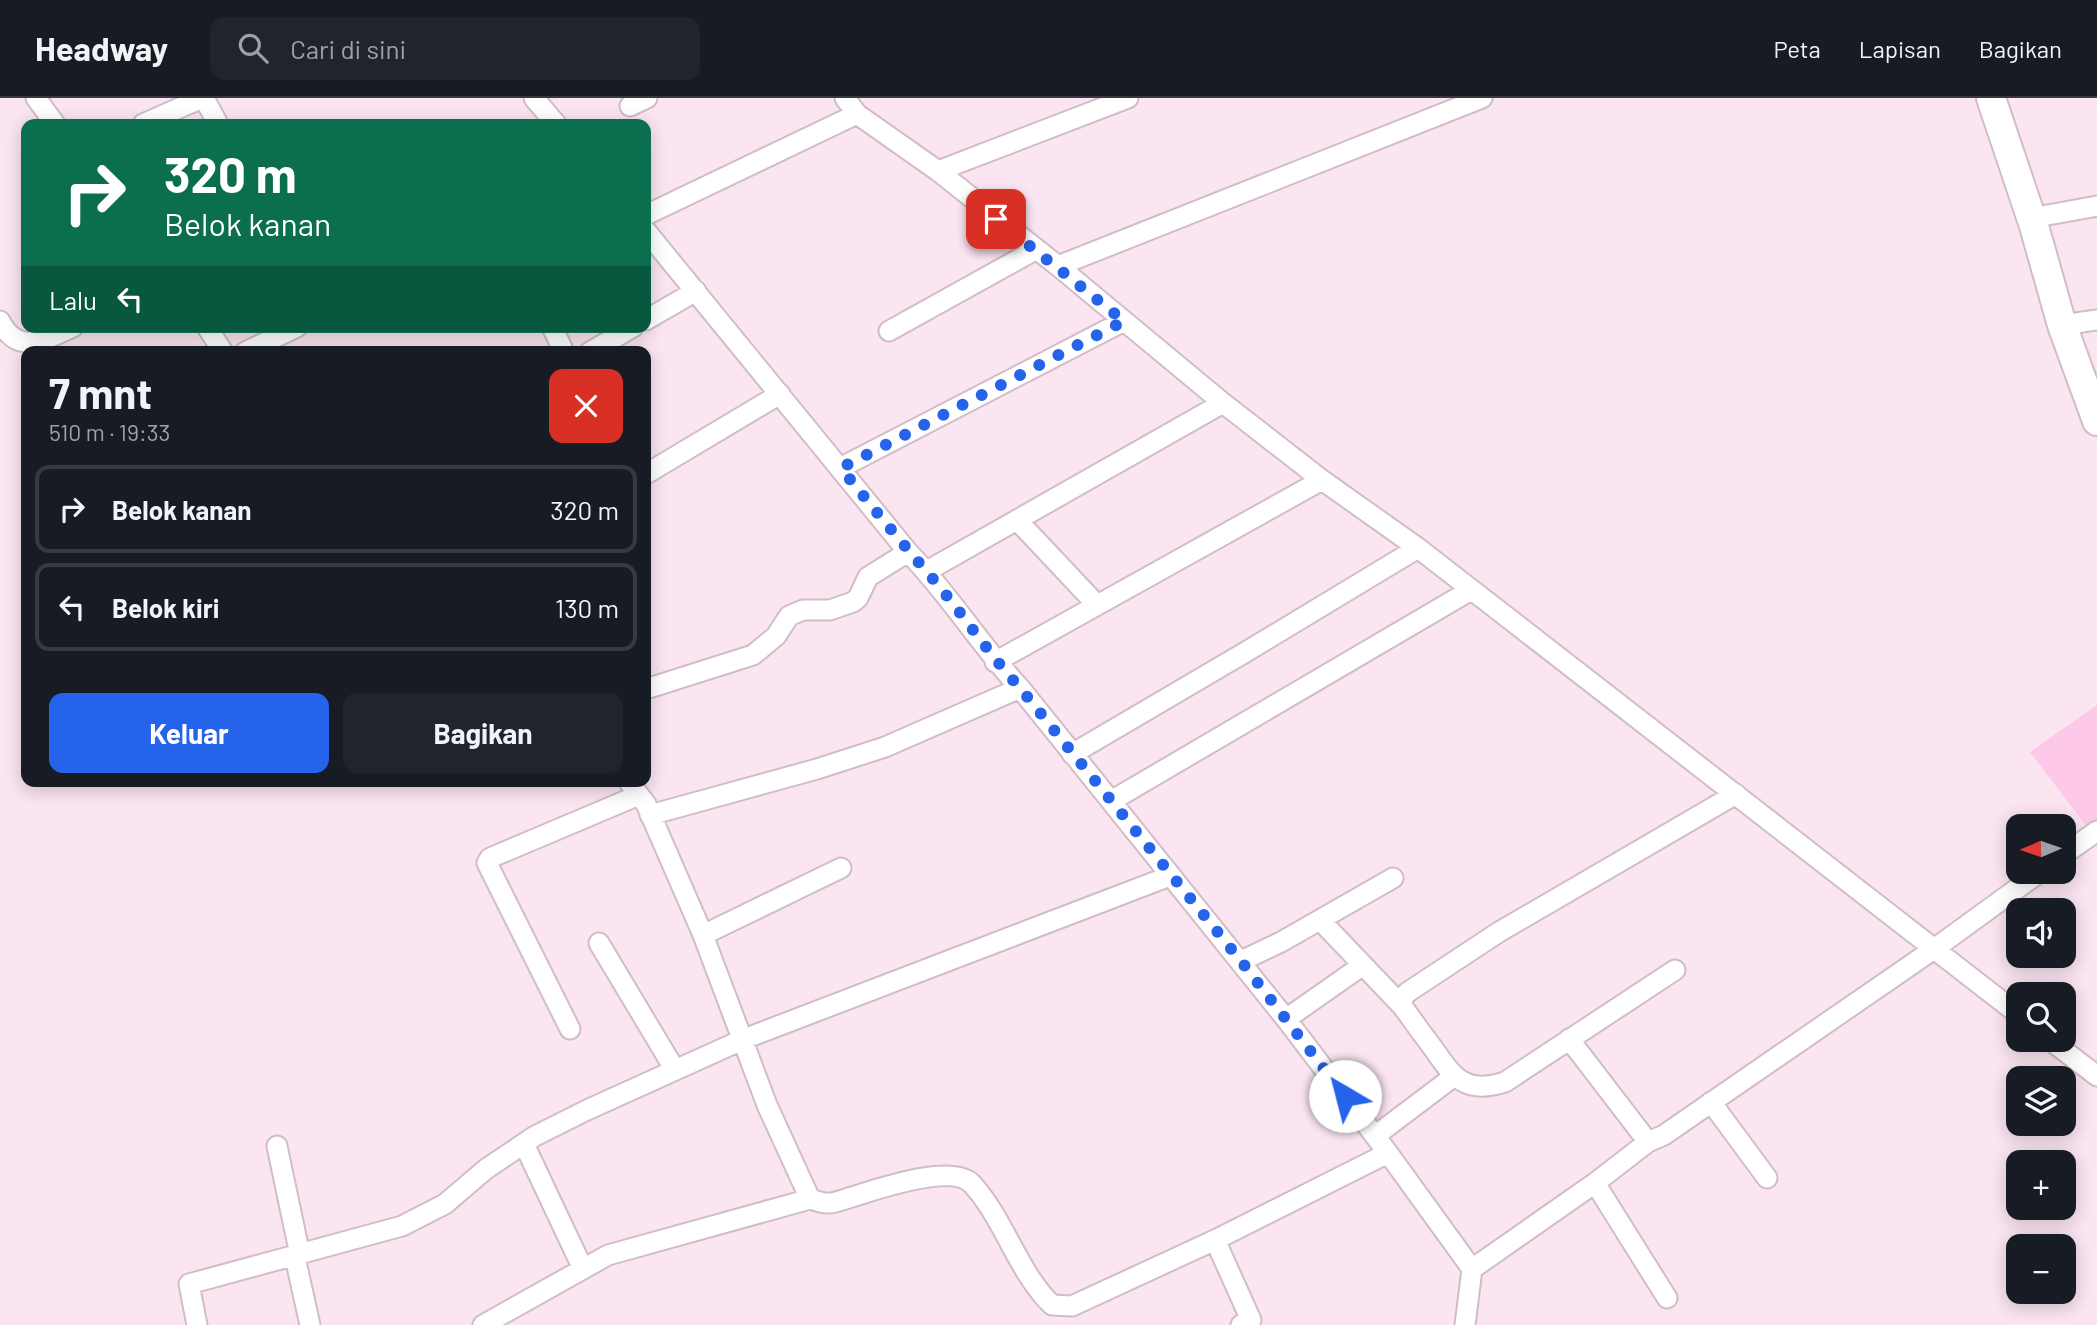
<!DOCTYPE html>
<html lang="id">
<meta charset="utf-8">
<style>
body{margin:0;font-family:Barlow,sans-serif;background:#20242c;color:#f1f3f6;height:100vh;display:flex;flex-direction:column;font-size:26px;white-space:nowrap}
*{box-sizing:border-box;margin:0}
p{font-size:23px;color:#9ea1a6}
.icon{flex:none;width:38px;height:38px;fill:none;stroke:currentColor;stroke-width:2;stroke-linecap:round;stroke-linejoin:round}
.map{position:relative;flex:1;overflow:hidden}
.drawer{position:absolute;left:21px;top:248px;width:630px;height:441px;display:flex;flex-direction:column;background:#171b24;border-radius:14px;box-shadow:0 4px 18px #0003}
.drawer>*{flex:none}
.banner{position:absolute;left:21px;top:21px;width:630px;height:214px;border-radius:14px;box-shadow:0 4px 18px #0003;background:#0b6e4f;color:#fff;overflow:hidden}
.needle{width:46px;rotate:268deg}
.controls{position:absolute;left:2006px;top:716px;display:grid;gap:14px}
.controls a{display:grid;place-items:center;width:70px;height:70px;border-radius:14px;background:#171b24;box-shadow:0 4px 18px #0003;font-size:35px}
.pin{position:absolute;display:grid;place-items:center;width:60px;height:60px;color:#fff;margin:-30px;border-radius:14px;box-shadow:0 4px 10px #0006}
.me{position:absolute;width:77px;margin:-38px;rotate:323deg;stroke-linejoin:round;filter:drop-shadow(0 0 5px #0008)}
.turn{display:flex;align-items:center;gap:24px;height:147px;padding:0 28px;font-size:32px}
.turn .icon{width:91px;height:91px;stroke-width:2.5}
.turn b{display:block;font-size:49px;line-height:60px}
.then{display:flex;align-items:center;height:66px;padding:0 28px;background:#0003;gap:14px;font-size:26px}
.round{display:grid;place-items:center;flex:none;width:74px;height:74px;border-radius:14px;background:#20242c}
.head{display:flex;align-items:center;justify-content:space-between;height:119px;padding:0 28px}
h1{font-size:42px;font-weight:700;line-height:52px}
.cta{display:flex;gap:14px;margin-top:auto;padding:14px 28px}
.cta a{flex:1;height:80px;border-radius:14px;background:#2563eb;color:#fff;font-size:28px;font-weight:700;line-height:80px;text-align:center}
.cta a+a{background:#20242c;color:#f1f3f6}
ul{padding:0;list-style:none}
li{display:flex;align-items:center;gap:21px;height:88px;margin:0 14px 10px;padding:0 14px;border:4px solid #363941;border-radius:14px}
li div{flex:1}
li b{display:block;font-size:26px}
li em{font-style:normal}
header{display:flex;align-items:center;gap:42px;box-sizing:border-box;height:98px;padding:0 35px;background:#171b24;border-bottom:2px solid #363941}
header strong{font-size:33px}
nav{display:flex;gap:38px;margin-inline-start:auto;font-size:24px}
.search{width:490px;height:63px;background:#20242c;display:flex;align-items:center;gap:18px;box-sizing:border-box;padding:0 24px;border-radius:14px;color:#9ea1a6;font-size:26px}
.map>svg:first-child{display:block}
</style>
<header>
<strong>Headway</strong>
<div class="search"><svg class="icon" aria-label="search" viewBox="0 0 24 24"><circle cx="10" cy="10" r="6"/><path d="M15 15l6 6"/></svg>Cari di sini</div>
<nav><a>Peta</a><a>Lapisan</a><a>Bagikan</a></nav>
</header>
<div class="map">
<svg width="2097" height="1227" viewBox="0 0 2097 1227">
<rect width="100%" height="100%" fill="#fae5f1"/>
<path fill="#fec9e8" d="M2097,607v135l-67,-88z"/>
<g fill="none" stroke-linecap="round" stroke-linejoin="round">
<defs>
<path id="street" d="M36,0l19,26
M204,0l14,26
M534,0l22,26
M845,0l12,16 81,57 120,95 165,137 99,77 96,68 600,466
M630,8l17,-8
M143,26l59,-26
M938,73l190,-73
M646,117l211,-101
M2031,120l66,-12
M646,133l262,321c41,42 72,93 112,136l266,331 102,134 84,116 123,-86 53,-41 16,-7 270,-186 106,-77
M1058,168l424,-168
M646,222l50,-29
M0,223c18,36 45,18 73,6
M2062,227l35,-5
M207,229l16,25
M552,229l12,25
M889,233l146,-81
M245,254l52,-25
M590,254l43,-25
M840,370l284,-147
M646,376l134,-80
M1017,422l80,85
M927,473l296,-168
M995,564l327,-182
M646,591l107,-34 23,-19 13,-20 14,-6h27l23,-8 5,-4 10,-21 40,-25
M1072,656l172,-101 174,-105
M629,684l17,22 57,131 64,170 43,94c5,1 11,4 16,4 8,1 18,-4 26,-6 25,-8 100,-34 120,-13 33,36 45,87 80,121l20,1 143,-66 173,-87
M1111,703l360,-211
M650,717l167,-46 68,-22 135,-59
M2063,757l34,-24
M1320,822l83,87
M703,837l138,-67
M599,845l76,127
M1241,863l40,-19 112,-64
M1675,872l-170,112c-40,13 -52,-5 -72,-34 -10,-13 -20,-27 -30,-41l-1,-9 6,-6 91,-60 237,-138
M1286,921l77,-54
M570,931l-83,-166 3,-5 149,-63
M1569,941l79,103
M2050,942l47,36
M1711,1004l56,76
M1375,1038l78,-59
M524,1046l59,125
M277,1048l23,109
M1595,1085l72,115
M1215,1142l36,80 -10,5
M295,1159l15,68
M197,1227l-8,-41 213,-58 43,-22 41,-35 49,-33 52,-26 157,-71 426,-163
M483,1227l125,-70 202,-56
M1465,1227l7,-56"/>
<path id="secondary" d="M1991,0l43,128 28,99 35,96"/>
</defs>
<use href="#street" stroke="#d1bdc8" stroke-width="23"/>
<use href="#secondary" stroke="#d1bdc8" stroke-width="32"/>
<use href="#street" stroke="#fff" stroke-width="19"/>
<use href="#secondary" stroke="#fff" stroke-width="28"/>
</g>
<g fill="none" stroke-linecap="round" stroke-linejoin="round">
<path stroke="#2563eb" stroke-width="12" stroke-dasharray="0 21.6" d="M996,121l128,102 -283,147c28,35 56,69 85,103 34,38 60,80 94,117l221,273 104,135"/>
</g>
</svg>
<div class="controls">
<a><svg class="needle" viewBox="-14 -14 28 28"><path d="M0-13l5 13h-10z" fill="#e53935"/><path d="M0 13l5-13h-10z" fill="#9ea1a6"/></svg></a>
<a><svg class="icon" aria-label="sound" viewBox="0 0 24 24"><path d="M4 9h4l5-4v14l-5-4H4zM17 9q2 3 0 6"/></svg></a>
<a><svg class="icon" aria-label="search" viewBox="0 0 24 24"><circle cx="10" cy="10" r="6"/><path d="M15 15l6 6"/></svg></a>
<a><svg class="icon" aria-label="layers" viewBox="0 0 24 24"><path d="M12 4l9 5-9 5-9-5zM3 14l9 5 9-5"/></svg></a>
<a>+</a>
<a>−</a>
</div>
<div class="pin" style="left:996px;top:121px;background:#d93025"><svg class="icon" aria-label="arrive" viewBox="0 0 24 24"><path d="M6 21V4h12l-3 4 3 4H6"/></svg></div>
<svg class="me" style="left:1345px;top:998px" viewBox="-20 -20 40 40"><circle r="19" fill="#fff"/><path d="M0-13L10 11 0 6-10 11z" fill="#2563eb"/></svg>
<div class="banner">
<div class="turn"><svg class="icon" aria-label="right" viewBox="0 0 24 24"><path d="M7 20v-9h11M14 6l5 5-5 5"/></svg><div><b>320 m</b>Belok kanan</div></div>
<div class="then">Lalu<svg class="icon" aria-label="left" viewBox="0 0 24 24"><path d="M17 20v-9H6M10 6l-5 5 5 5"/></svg></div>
</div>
<section class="drawer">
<div class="head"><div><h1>7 mnt</h1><p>510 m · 19:33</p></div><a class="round" style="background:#d93025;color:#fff"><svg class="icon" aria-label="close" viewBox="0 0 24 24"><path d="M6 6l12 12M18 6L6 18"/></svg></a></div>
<ul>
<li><svg class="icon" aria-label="right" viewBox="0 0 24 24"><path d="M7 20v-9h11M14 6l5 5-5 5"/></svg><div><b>Belok kanan</b></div><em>320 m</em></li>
<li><svg class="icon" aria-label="left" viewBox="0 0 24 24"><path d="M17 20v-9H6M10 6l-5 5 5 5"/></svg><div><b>Belok kiri</b></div><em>130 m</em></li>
</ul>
<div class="cta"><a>Keluar</a><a>Bagikan</a></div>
</section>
</div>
